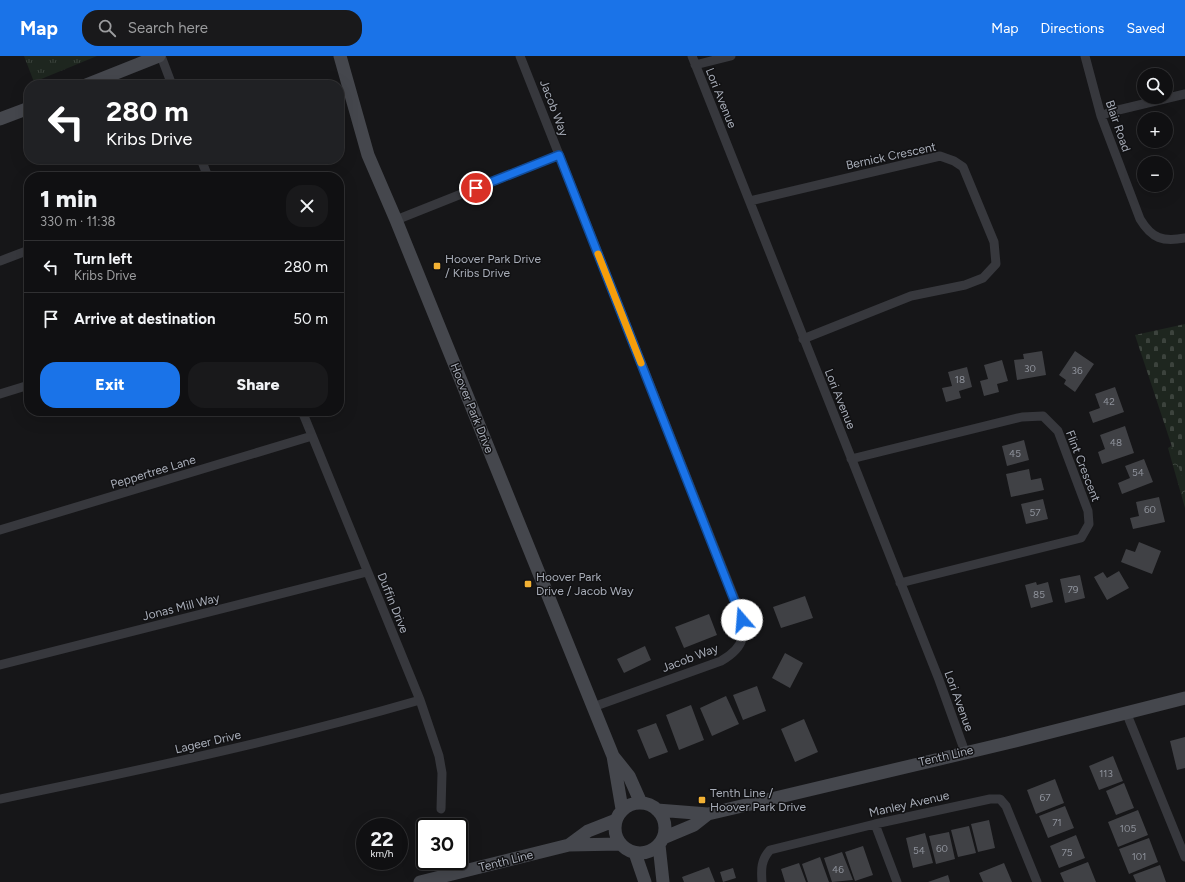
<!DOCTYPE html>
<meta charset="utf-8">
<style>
body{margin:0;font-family:Figtree,sans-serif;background:#19191b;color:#f1f3f6;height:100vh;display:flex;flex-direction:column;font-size:15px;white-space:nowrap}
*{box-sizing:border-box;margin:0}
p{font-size:13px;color:#9c9d9f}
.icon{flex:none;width:22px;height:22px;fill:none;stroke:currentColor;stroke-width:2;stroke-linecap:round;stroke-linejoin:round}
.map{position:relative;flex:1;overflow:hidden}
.panel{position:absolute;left:24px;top:116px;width:320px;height:244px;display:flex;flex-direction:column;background:#101012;border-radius:16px;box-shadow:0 4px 16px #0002,0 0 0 1px #303032}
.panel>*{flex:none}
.hud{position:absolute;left:24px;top:24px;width:320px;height:84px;border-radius:16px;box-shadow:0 4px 16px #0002,0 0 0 1px #303032;background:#202124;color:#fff;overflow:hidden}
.controls{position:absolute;left:1137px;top:12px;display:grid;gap:8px}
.controls a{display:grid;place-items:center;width:36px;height:36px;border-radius:50%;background:#101012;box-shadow:0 4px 16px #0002,0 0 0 1px #303032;font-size:20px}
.speed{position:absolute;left:356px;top:762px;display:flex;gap:8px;font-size:20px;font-weight:700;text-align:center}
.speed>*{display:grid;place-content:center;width:52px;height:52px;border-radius:50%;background:#101012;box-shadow:0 4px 16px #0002,0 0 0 1px #303032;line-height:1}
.speed small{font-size:10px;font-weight:400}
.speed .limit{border:2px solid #111;border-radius:6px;background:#fff;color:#111}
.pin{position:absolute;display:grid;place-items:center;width:34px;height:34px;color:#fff;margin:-17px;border:2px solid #fff;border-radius:50%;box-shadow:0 1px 4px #0007}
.me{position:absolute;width:44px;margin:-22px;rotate:342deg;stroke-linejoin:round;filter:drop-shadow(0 0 3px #0008)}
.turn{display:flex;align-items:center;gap:14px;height:84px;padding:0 16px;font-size:18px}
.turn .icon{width:52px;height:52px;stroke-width:2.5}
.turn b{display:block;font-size:28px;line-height:34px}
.round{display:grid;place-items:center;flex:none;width:42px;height:42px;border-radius:16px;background:#19191b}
.headline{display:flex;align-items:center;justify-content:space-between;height:68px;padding:0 16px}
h1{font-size:24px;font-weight:800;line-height:30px}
.cta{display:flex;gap:8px;margin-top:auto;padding:8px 16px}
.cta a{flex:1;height:46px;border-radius:16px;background:#1a73e8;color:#fff;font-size:16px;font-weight:800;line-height:46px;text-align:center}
.cta a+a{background:#19191b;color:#f1f3f6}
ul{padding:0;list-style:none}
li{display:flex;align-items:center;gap:12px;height:52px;padding:0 16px;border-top:1px solid #303032}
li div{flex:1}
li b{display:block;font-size:15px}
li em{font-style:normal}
header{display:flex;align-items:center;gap:24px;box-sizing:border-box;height:56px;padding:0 20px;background:#1a73e8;color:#fff}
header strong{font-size:19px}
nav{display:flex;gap:22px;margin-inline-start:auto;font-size:14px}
.search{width:280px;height:36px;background:#19191b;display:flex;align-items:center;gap:10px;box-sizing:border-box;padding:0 14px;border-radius:16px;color:#9c9d9f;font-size:15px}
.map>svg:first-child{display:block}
</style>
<header>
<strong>Map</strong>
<div class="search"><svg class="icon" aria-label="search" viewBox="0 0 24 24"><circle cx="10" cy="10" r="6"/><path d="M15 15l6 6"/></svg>Search here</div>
<nav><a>Map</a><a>Directions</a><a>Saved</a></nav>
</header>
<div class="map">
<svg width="1185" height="826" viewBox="0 0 1185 826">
<defs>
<pattern id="grass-tufts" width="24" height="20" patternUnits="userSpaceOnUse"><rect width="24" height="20" fill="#1e261f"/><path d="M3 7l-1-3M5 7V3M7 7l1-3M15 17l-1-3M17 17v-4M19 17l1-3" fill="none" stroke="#3c433d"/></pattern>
<pattern id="forest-crowns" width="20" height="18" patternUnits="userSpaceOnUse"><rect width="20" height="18" fill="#1e261f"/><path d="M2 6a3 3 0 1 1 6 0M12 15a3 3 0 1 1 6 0" fill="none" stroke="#3c433d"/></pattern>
<pattern id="cemetery-stones" width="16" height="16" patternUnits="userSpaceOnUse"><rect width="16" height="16" fill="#1e261f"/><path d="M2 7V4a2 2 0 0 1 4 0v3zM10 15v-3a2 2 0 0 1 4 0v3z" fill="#3c433d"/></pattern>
</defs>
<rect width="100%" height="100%" fill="#161618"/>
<path fill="url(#grass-tufts)" d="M24,0h73l-63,26z"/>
<path fill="url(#forest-crowns)" d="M1185,381v71l-17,-60z"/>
<path fill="url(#cemetery-stones)" d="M1185,268v162l-50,-151z"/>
<path fill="#404145" d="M1042,295l4,24 -29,5 -3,-20 10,-1 -1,-5z
M1075,295l19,13 -19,28 -11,-8 2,-4 -7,-5z
M1002,304l6,21 -11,3 2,8 -15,4 -4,-15 8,-2 -4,-14z
M967,311l5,20 -13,4 2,7 -15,4 -4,-14 10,-2 -4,-14z
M1115,331l9,25 -31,11 -4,-11 11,-4 -5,-14z
M1125,370l9,27 -32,11 -4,-12 7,-3 -5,-14z
M1024,384l5,20 -22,6 -5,-20z
M1144,403l9,23 -31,12 -4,-11 12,-5 -5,-12z
M1029,413l2,11 10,-2 3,12 -33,7 -5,-23z
M1159,441l6,25 -32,7 -3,-11 9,-2 -3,-14z
M1043,443l5,20 -22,5 -5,-20z
M1139,486l22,9 -9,23 -31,-12 5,-13 9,3z
M1119,515l10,17 -22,12 -13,-23 9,-5 4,6z
M1080,519l5,23 -20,5 -5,-24z
M1036,526l1,3 11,-3 5,20 -22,6 -6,-23z
M805,540l8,22 -32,10 -8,-21z
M709,558l8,21 -33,13 -9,-21z
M645,590l6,14 -27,13 -7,-14z
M785,597l18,10 -13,25 -18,-10z
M757,630l9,25 -23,9 -10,-25z
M726,640l13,28 -27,12 -12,-28z
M691,649l13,35 -25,10 -13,-35z
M804,663l14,33 -23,10 -14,-33z
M656,667l12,29 -19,7 -12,-29z
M1185,681v31l-8,2 -7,-29z
M1113,700l10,25 -24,9 -10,-24z
M1055,723l9,24 -28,11 -9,-24z
M1124,727l10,25 -18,7 -10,-24z
M1065,750l9,22 -26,10 -9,-22z
M1138,754l10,25 -30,12 -10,-25z
M989,764l6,28 -17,4 -7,-28z
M969,770l7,27 -18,4 -7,-27z
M949,776l6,27 -19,5 -7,-28z
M925,777l8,30 -20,5 -7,-30z
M1076,779l9,23 -26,10 -9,-22z
M1149,782l9,24 -29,12 -10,-25z
M863,790l10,29 -18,6 -10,-29z
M842,796l11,28 -21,2 -8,-24z
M820,801l9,25h-21l-6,-18z
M1088,806l8,20h-32l-4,-9z
M799,807l7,19h-21l-4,-13z
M1004,807l8,19h-29l-4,-9z
M1160,809l6,17h-30l-3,-7z
M709,811l6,15h-31l-2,-5z
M733,812l3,10 -13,4 -3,-10z
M948,819l2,7h-22z"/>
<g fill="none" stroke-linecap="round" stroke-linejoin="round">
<path stroke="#37383d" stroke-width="9" d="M161,0l11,29
M520,0l218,551c8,26 9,39 -17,54l-128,46
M692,0l246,621 27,75
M1085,0l16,60 39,103c12,20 23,23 45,19
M695,9l36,-9
M1101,60l9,-4 75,-18
M201,103l7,18
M750,145l190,-45 14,5 9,6 31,75 2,22 -13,14 -18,7 -54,11 -108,43
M396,164l163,-65
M0,205l29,-11
M0,338l29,-9
M302,355l118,289 19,56 3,17 -1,36
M851,403l171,-42 21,-1 15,15 30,80 1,13 -8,14 -181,45
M0,474l312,-94
M0,609l367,-93
M1126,656l59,145
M0,743c141,-29 282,-59 420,-99
M875,768l22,58
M762,826c-1,-13 -1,-22 8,-32l105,-26 115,-25h10l6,7 31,76"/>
<path stroke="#45474d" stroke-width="13" d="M340,0l28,99 28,65 217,536 9,53
M86,29l73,-29
M0,63l29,-11
M613,700l16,20 12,27
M615 772a25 25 0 1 1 50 0a25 25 0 1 1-50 0Z
M657,754l51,4 299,-71 178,-45
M663,782l31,-13 14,-11
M569,789l19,-14 28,-11
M659,789l4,37
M635,797l10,29
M420,826l149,-37 51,-1"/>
</g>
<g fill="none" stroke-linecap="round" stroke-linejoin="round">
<defs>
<path id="route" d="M476,132l83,-33 183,465"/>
</defs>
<use href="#route" stroke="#114b97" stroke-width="10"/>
<use href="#route" stroke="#1a73e8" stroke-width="7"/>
<path stroke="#f59e0b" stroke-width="7" d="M598,198l43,109"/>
</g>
<g fill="#f2b134" stroke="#111113" stroke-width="1.5">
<rect x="433" y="206" width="8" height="8" rx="2"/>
<rect x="524" y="524" width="8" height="8" rx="2"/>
<rect x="698" y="740" width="8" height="8" rx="2"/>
</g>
<g text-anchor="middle" stroke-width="3" stroke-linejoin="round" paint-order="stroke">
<g font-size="10" fill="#8e929b">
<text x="1030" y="316">30</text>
<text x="1077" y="318">36</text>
<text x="960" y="327">18</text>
<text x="1109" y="349">42</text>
<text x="1116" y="390">48</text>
<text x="1015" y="401">45</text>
<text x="1138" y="420">54</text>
<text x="1150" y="457">60</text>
<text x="1035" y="460">57</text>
<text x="1073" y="537">79</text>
<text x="1039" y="542">85</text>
<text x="1106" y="721">113</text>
<text x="1045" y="745">67</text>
<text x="1057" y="770">71</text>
<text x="1128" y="776">105</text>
<text x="942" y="796">60</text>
<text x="919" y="798">54</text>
<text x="1067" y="800">75</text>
<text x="1139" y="804">101</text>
<text x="838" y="817">46</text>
</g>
<g font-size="12" fill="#a8adb8" stroke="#111113">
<text transform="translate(721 42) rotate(68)" y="4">Lori Avenue</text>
<text transform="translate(554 52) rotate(69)" y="4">Jacob Way</text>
<text transform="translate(1118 70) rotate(71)" y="4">Blair Road</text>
<text transform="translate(891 100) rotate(-12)" y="4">Bernick Crescent</text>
<text transform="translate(840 343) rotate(68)" y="4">Lori Avenue</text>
<text transform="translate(472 352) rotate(68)" y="4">Hoover Park Drive</text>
<text transform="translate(1083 410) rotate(69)" y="4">Flint Crescent</text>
<text transform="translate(153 416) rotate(-17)" y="4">Peppertree Lane</text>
<text transform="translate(393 547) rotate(68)" y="4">Duffin Drive</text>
<text transform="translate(181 551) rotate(-14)" y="4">Jonas Mill Way</text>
<text transform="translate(690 602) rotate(-21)" y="4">Jacob Way</text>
<text transform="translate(959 645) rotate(70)" y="4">Lori Avenue</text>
<text transform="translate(208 686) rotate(-13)" y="4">Lageer Drive</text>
<text transform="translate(946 700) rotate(-13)" y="4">Tenth Line</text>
<text transform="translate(909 748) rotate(-13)" y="4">Manley Avenue</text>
<text transform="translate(506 805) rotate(-14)" y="4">Tenth Line</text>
</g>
<g font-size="12" fill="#a8adb8" stroke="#111113" text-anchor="start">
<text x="445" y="207">Hoover Park Drive<tspan x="445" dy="14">/ Kribs Drive</tspan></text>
<text x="536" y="525">Hoover Park<tspan x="536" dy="14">Drive / Jacob Way</tspan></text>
<text x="710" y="741">Tenth Line /<tspan x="710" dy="14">Hoover Park Drive</tspan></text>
</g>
</g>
</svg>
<div class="controls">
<a><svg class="icon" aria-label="search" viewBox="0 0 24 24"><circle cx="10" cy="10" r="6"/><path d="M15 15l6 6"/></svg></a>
<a>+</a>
<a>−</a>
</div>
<div class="speed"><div>22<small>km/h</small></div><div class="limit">30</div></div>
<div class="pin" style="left:476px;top:132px;background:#d93025"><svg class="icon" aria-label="arrive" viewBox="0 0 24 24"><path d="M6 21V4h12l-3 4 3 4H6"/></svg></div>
<svg class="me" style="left:742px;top:564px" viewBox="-20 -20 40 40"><circle r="19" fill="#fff"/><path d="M0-13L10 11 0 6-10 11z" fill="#1a73e8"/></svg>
<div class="hud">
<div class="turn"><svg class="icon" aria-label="left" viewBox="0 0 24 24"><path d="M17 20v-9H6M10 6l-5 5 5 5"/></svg><div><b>280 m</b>Kribs Drive</div></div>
</div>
<section class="panel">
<div class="headline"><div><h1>1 min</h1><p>330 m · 11:38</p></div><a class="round"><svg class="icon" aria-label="close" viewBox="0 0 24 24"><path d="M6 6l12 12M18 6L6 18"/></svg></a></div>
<ul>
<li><svg class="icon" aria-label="left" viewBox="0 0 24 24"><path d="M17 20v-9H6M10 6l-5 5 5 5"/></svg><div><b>Turn left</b><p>Kribs Drive</p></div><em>280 m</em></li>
<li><svg class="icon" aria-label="arrive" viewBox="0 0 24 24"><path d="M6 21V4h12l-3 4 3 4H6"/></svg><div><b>Arrive at destination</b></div><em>50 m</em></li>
</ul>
<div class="cta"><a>Exit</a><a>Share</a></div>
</section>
</div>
